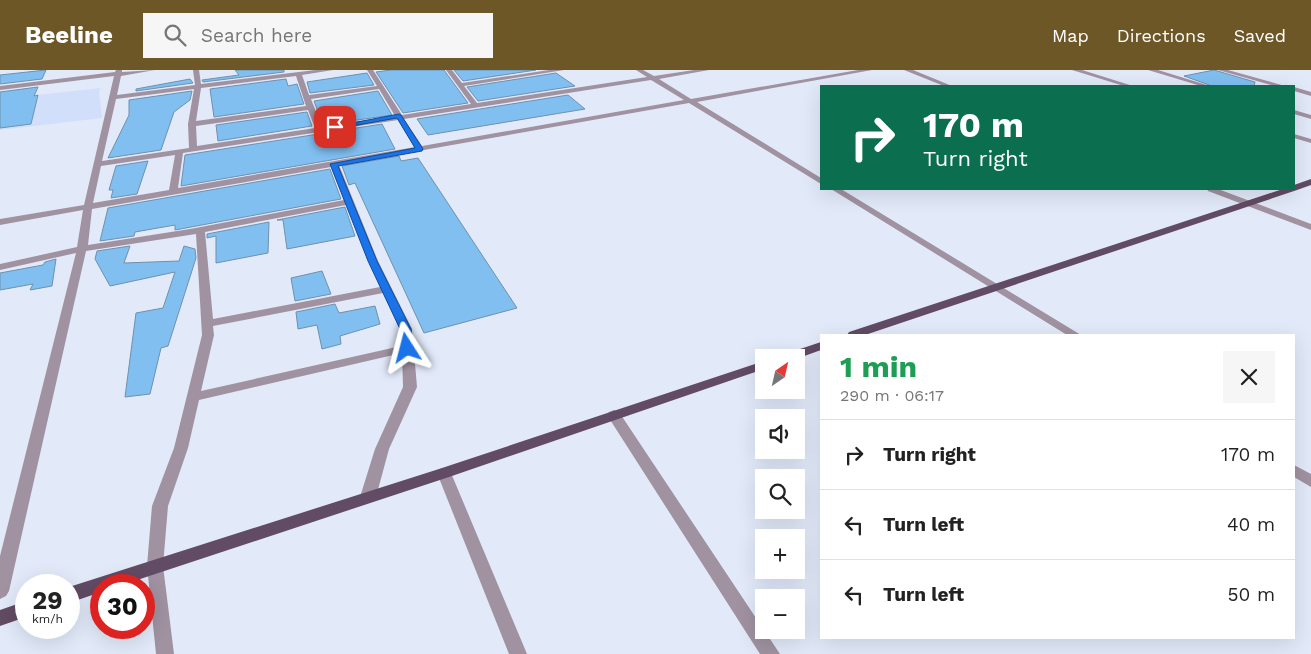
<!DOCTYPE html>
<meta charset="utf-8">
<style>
body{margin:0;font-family:"Work Sans",sans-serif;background:#f6f6f6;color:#222;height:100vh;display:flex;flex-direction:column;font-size:19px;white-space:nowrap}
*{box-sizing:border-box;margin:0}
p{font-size:16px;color:#767676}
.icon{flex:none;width:28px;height:28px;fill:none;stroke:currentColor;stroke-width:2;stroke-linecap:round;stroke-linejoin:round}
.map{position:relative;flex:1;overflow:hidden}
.side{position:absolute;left:820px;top:264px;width:475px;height:305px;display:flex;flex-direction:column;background:#fff;border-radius:0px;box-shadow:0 5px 20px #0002}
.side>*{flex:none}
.guide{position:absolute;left:820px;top:15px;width:475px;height:105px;border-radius:0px;box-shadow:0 5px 20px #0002;background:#0b6e4f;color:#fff;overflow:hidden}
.needle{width:32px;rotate:34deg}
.tools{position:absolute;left:755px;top:279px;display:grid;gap:10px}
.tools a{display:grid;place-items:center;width:50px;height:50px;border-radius:0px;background:#fff;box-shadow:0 5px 20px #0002;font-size:25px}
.speed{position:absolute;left:15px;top:504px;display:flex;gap:10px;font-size:25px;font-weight:700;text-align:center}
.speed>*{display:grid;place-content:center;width:65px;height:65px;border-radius:50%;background:#fff;box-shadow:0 5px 20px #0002;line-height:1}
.speed small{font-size:12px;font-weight:400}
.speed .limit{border:8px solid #d22;background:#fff;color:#111}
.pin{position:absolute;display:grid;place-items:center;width:42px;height:42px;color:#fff;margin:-21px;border-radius:10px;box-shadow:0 2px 8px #0006}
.me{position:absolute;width:55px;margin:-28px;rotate:351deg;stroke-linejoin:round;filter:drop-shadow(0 0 4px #0008)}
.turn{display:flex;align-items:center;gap:18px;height:105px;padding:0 20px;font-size:22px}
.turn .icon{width:65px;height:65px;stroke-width:2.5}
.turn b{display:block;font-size:35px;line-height:42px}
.round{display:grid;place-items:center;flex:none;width:52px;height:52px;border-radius:0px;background:#f6f6f6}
.overview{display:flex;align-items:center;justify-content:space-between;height:85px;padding:0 20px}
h1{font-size:30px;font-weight:700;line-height:38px;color:#1e9e55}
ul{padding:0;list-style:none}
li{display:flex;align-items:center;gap:15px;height:70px;padding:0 20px;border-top:1px solid #e0e0e0}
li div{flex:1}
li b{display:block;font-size:19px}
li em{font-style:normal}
header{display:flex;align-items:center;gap:30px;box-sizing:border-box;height:70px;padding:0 25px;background:#6d5726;color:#fff}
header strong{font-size:24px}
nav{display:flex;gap:28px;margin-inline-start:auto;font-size:18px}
.search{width:350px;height:45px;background:#f6f6f6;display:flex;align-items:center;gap:12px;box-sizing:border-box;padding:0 18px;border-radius:0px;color:#767676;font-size:19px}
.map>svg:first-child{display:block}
</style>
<header>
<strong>Beeline</strong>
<div class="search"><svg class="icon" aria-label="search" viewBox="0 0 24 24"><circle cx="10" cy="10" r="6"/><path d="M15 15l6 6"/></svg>Search here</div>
<nav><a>Map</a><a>Directions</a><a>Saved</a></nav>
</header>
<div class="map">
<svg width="1311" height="584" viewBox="0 0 1311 584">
<rect width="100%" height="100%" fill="#e2eafa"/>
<path fill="#d1dffa" d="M101,18l-2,4 3,26 -102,12v-31z"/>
<path fill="#81bff1" stroke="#6e91ad" d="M46,0l-4,9 -42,5v-9z
M235,0h49v2l-81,10 -1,-2 37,-5z
M391,0h53l24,33 -65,10 -27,-41z
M454,0h82l-73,11z
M1214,0l41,12 -1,4h-42l-28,-10z
M367,3l7,12 -64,8 -3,-11z
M556,3l19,13 -97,15 -11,-14z
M190,9l3,4 -57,8v-2z
M286,9l2,7 9,-2 7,20 -90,13 -4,-28z
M38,17l-4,9 4,-1 -7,29 -31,4v-36z
M192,21l-2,9 -16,12 -13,38 -53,8 21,-43v-15z
M378,21l14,24 -69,10 -9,-24z
M568,25l17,14 -157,26 -11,-16z
M307,42l5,14 -94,15 -2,-16z
M382,54l13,25 -214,37 4,-31z
M399,86l2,5 17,-3 99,150 -93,25 -69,-150 -6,2 -7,-19z
M148,91l-11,33 -26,4 2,-8h-4l7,-24z
M330,99l11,30 -166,31v-5l-40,7 -1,4 -34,5 8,-33z
M345,137l10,29 -68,13 -4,-29h-6z
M269,152l-1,31 -52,10v-27l-9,2v-4z
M130,176l-6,17 55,-2 5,-15 11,3 1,9 -28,88 -7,2 -11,46 -25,3 11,-84 27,-5 12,-36 -65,14 -15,-27 2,-8z
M56,189l-4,27 -22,4 3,-6 -33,6v-17l43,-8 2,-3z
M322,201l9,23 -36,7 -4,-23z
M335,234l4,9 36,-7 5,18 -40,12 1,8 -19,5 -5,-24 -19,4 -2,-17z"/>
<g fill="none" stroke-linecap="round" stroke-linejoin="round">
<path fill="#a092a1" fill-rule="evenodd" d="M116,0h6v2l33,-2 -34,6 -4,19 78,-10 -2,-15h6l2,14 114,-14h18l-31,5 7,20 68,-9 -10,-16h6l29,45 69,-11 -25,-34h6l10,13 87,-13h15l-100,16 13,17 170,-26 -11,-7h7l11,6 40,-6h15l-50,9 32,20 167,-29h14l-175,32 124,76v6l-132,-81 -350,62 39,96 34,68 5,58 -28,62 -13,48 -3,4 -5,2 -5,-2 -3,-4 15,-48 28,-62 -1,-34 -203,47 -11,48 -20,58 -5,60 11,88h-18l-9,-88 5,-60 22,-58 28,-113 -6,-101 -110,17 -77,340 -3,5 -6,3v-43l76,-303 -76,17v-6l77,-17 6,-37 -83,15v-6l84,-14 30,-129 -114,14v-4l115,-14zM296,6l10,30 -110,15 5,-33zM651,10l33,20 -262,46 -18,-27zM194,19l-6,35 1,24 -87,13 14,-62zM379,19l16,27 -73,11 -11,-28zM308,40l7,18 -118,18 -1,-20zM398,50l17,27 -237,41 5,-35zM175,85l-6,35 -76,13 8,-37zM331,97l13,33 -154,29 -102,16 4,-36zM346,135l34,82 -167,32 -8,-87zM383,223l17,36 1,17 -200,45 13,-56 -1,-9z
M904,0h9l39,16h-8z
M1072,0h10l51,16h-9z
M1148,0h10l52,16h-9z
M1218,0h10l57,16h-10z
M1294,17l17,5v4l-17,-5z
M1294,40l17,5v4l-17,-5z
M1294,64l17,5v4l-17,-5z
M831,119h10l240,146h-14z
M1207,119h11l93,35v6l-103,-39z
M614,340l5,2 161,242h-20l-153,-239 2,-3z
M1294,395l17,9v13l-17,-10z
M444,398l5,1 2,4 76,181h-18l-72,-181 2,-4z"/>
<path fill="#624b64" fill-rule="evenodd" d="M1311,109v6l-14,5 -432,145h-18l2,-3 434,-143h11v-4z
M821,272v8l-25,9 -16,-1 2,-3z
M764,291v8l-315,108 -327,108h-21v7l-32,11v-16l370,-118z
M26,531v16l-26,9v-16z"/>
</g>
<path fill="#1a73e8" stroke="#114b97" d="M399,44l2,1 22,34 -1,2 -84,15 39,95 34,68 2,19 -6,3 -6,-3 -1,-19 -32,-68 -38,-97 85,-16 -18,-30 -62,11 -4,-2z"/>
</svg>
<div class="tools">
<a><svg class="needle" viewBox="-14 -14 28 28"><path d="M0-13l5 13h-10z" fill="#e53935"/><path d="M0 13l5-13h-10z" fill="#767676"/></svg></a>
<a><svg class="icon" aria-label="sound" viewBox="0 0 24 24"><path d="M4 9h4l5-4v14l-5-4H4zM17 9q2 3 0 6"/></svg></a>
<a><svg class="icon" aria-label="search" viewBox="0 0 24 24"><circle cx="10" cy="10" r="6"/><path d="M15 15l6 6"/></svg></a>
<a>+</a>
<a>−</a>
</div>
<div class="speed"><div>29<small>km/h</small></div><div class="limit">30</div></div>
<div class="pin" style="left:335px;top:57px;background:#d93025"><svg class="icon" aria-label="arrive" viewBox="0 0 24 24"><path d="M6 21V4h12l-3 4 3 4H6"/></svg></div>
<svg class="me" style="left:407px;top:278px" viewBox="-20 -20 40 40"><path d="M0-17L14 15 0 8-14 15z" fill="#1a73e8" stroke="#fff" stroke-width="4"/></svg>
<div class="guide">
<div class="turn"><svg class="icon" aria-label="right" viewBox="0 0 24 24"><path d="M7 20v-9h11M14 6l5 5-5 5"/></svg><div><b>170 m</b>Turn right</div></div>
</div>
<section class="side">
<div class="overview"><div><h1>1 min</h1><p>290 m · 06:17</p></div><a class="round"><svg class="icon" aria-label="close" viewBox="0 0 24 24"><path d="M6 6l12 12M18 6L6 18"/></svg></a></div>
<ul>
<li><svg class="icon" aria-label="right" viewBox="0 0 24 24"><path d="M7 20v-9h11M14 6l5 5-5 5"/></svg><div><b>Turn right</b></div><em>170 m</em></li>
<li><svg class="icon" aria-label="left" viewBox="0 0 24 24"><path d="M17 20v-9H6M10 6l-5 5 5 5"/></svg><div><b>Turn left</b></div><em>40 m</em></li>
<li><svg class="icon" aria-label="left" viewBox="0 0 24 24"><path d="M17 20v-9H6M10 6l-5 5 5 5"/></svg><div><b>Turn left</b></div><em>50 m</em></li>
</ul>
</section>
</div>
